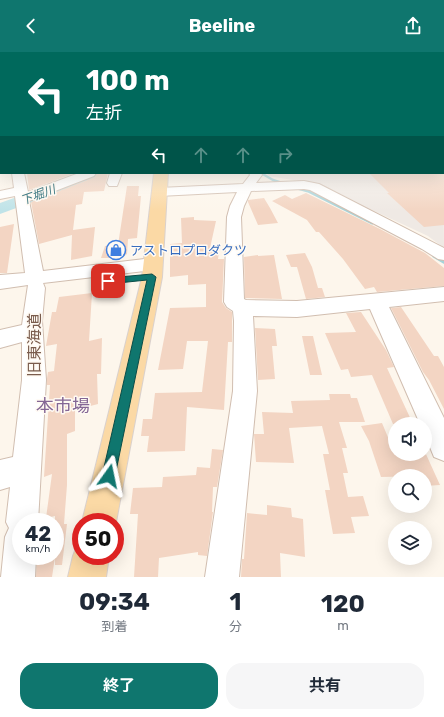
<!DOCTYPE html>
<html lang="ja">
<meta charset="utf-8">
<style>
body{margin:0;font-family:Rubik,"Noto Sans JP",sans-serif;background:#f6f6f7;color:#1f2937;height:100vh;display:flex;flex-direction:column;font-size:15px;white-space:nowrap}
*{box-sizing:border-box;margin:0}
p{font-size:13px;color:#747a83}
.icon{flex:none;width:22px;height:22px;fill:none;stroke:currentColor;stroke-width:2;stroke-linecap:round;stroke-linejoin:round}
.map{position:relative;height:525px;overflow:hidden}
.sheet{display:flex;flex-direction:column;background:#fff;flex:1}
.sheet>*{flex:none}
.hud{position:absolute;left:0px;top:0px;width:444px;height:122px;box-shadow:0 4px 16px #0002;background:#00695c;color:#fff;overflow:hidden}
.controls{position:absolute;left:388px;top:365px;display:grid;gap:8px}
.controls a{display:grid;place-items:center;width:44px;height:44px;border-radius:50%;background:#fff;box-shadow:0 4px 16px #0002;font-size:20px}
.speed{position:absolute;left:12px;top:461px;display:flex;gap:8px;font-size:20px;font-weight:700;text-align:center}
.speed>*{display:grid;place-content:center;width:52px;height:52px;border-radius:50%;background:#fff;box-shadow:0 4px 16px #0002;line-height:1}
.speed small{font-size:10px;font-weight:400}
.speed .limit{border:6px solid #d22;background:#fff;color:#111}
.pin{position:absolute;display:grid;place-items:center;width:34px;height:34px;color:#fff;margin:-17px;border-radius:8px;box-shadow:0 2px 6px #0006}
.me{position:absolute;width:44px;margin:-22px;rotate:12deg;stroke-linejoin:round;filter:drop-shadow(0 0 3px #0008)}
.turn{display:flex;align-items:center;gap:14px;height:84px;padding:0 20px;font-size:18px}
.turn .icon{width:52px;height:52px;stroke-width:2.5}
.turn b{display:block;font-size:28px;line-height:34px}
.lanes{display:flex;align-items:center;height:38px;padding:0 20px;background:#0003;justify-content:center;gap:20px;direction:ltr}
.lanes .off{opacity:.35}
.eta{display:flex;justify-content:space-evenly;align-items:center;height:68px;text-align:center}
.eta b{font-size:24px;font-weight:700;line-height:28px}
.primary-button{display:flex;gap:8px;margin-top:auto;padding:8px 20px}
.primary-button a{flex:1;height:46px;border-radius:16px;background:#0f766e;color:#fff;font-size:16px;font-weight:700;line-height:46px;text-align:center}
.primary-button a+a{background:#f6f6f7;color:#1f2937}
header{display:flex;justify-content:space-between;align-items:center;height:52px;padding:0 20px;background:#0f766e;color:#fff;font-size:18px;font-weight:700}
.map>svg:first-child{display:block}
</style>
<header><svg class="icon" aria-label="back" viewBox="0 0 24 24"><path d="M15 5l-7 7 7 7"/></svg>Beeline<svg class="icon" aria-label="share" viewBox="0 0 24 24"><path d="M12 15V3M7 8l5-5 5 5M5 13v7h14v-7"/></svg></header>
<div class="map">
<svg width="444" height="525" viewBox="0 0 444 525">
<rect width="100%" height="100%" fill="#fdf6ec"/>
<path fill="#efe9e4" d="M443,85l1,111 -16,-12 -112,-52 -47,-8 -2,-3h176z"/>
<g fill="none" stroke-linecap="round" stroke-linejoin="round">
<path stroke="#a5d3da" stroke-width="2.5" d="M261,121l12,7 12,4"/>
<path stroke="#a5d3da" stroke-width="3" d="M297,136l11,3 64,32"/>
<path stroke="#a5d3da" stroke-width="3.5" d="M434,204l10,6"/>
<path fill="#bfe3e8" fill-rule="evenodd" d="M84,121h21l-2,3 -103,38v-11z"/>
</g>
<path fill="#f3d5c3" d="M27,121h48l-46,17z
M97,121h11l-4,18 -20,1 -2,12 -6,1 -3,25 22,-3 -3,29 -21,4 1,-25 -33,9 -8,-42 64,-25z
M369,121h75v52l-20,2 -37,-34h2z
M127,134h12l-1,10h3l-4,42 -9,1 -1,15 -6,4h-20l4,-12 13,-1z
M306,141l74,36 45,24 19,15v18l-67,6 -3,-5 -9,2 -22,-30 -24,-27h-3l-9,-12 -35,-19 13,-6 7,4z
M264,146l6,10 8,15 -20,2 -10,-23v-2z
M194,165v3l22,1 -6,27 7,1 -1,3h3l-1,7h6l-2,43 4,6 6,4v30h-4l-4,68 -37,-3 -2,44 -38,1 2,-16h-8l2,-17h9l3,-26 47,-1 6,-51h-21l-4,28 -25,1 12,-62 36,-1v-23l-18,1v-10l-18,2v-33l12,-1 -1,-25z
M14,172l-7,49h-7v-46z
M305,201l7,14 6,21h4l3,9 -19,2 -9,-32h-6l-5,-12z
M258,203v1l16,-1 8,44 -37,-1 -1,-41z
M92,241l-3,48 13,-3 -1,36h-4l1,30 -23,6v21l-8,3v51l-3,39h3l-5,41h-7v-8l-3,20h-16l1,-21h18v-40l-9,2 6,-44 -8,3 6,-92h-3v-7l1,-6 6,-1 3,-27 -11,2 6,-34h4l3,-15z
M401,255l33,49h4l6,11v42l-15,-29 -6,-8 -32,-64z
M361,260l25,38 8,17 -7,1 26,56h-20l-21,-49 -21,2 -3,-8 -7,1 -16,-37 31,-1 -10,-19z
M255,276l20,1 2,17h-5l3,33 -17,1z
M302,284h11l9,39h-12z
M329,342h21l1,4h6l8,24h-26l8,26h-5l6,25h-5l5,24 15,-1 6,20 -18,1 4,16 -22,1 -8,-44h5l-7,-36h6l-7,-28 -33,2 5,35 -38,-1 -2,-28h10l-2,-22 31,1 -2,-12 39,-1z
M382,371l13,31h30v-2l15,33 -15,1v-10l-44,1 -12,-36 -8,-15z
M212,397l11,1 -6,37h-4l-1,25h1l-6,44 -9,-1v-3l-39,6 -1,19h-24l4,-63h-8l3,-26 29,-1 1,-10 33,-2 1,-8 13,1z
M267,453l24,3 1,9 11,2 2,38 -25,-4 1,24h-40l1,-18h2l3,-46 20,2z"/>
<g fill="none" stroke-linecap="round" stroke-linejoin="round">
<defs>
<path id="minor" d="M12,121h12l4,19 51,-19h17l-2,3 -65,25 14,70 110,-13 6,2 3,4 -3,4 -6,2 -110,13 2,5 -3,33 4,59 -8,142h-17v34h15l-1,21h-34l4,-40 4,-9 -3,-6 4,-35 -10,3v-30l13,-3 9,-77v-38l-22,6v-18l22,-5 6,-40 -28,4v-14l25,-2 -10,-77 -15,3v-8l14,-3z
M110,121h12l-5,13h-8l-2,-3z
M249,121h12l1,2 -6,8 48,-2 15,3 125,64v12l-6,-1 -16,-10 -112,-59 -6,-1 -53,2 -7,15 -3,11 3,82 2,1 51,1 147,-14v14l-55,6 55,111v43l-10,-4 -9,-22v-11h-5l-50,-115 -73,8 -44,-1 4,75 -18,186h-34l28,-186 1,-70 -1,-10 -6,-4 -3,-5 3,-85 3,-11 7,-14 -78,4 -5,-1 -2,-3 2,-3 5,-1 84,-4 7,-9z"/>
<path id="major" d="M154,121h14l-6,104 -46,245 -1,3v-3h-33l60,-245z
M81,490v14h28l-3,21h-38l5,-21 5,-13z"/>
</defs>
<use href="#minor" stroke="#d1beb0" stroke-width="2"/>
<use href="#major" stroke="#dad1cd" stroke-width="2"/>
<use href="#minor" fill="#fff" fill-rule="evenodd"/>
<use href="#major" fill="#fbd9a5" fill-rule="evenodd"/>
</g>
<linearGradient id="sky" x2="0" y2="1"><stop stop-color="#97c7e8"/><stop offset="0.53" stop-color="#fefbf6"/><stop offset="1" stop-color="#fefbf6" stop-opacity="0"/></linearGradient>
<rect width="444" height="159" fill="url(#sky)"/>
<path fill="#0f766e" stroke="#0a4d48" d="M152,222l4,3 -41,199 -2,5 -4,2 -5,-2 -2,-5 45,-196 -39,4 -4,-3 4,-3z"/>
<defs>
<symbol id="shop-ring" viewBox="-11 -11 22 22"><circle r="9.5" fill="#fffaf3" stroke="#3f7fe0" stroke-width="1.5"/><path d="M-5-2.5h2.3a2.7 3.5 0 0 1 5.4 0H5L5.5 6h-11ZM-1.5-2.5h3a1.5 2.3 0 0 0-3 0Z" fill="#3f7fe0"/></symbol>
</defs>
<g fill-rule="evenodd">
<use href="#shop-ring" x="105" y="187" width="22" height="22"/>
</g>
<g text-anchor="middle" stroke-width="3" stroke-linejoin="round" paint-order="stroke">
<g font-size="12" font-style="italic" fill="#437c86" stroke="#fffaf3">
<text transform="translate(38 143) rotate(-20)" y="4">下堀川</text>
</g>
<g font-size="13" fill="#366cbe" stroke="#fffaf3" text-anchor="start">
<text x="130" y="203">アストロプロダクツ</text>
</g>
<g font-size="16" fill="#7a5c4d" stroke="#fffaf3">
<text transform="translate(34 293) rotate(-90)" y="6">旧東海道</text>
</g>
<g font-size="18" fill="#846695" stroke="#fffaf3">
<text x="63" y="360">本市場</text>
</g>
</g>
</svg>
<div class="controls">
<a><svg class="icon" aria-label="sound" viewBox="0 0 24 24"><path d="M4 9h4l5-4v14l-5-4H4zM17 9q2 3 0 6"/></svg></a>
<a><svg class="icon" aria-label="search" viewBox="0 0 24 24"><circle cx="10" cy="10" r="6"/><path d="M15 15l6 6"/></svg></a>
<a><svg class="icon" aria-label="layers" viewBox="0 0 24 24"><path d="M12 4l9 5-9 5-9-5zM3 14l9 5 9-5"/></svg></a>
</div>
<div class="speed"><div>42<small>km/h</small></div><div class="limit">50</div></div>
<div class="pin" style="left:108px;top:229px;background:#d93025"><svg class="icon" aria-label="arrive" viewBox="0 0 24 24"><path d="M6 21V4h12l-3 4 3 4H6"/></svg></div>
<svg class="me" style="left:109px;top:424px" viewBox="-20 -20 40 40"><path d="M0-17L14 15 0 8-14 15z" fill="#0f766e" stroke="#fff" stroke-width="4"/></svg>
<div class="hud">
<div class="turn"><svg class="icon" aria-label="left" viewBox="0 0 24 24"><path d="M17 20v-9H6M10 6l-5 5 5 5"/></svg><div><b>100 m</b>左折</div></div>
<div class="lanes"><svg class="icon" aria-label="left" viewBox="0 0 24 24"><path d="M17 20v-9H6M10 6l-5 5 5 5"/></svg><svg class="icon off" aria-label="ahead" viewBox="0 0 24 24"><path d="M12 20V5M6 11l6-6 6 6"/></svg><svg class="icon off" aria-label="ahead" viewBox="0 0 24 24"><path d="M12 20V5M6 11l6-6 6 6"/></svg><svg class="icon off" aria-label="right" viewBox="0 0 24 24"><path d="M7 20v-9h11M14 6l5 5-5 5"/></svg></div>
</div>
</div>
<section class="sheet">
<div class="eta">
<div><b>09:34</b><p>到着</p></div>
<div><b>1</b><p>分</p></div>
<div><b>120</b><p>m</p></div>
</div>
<div class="primary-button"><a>終了</a><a>共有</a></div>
</section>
